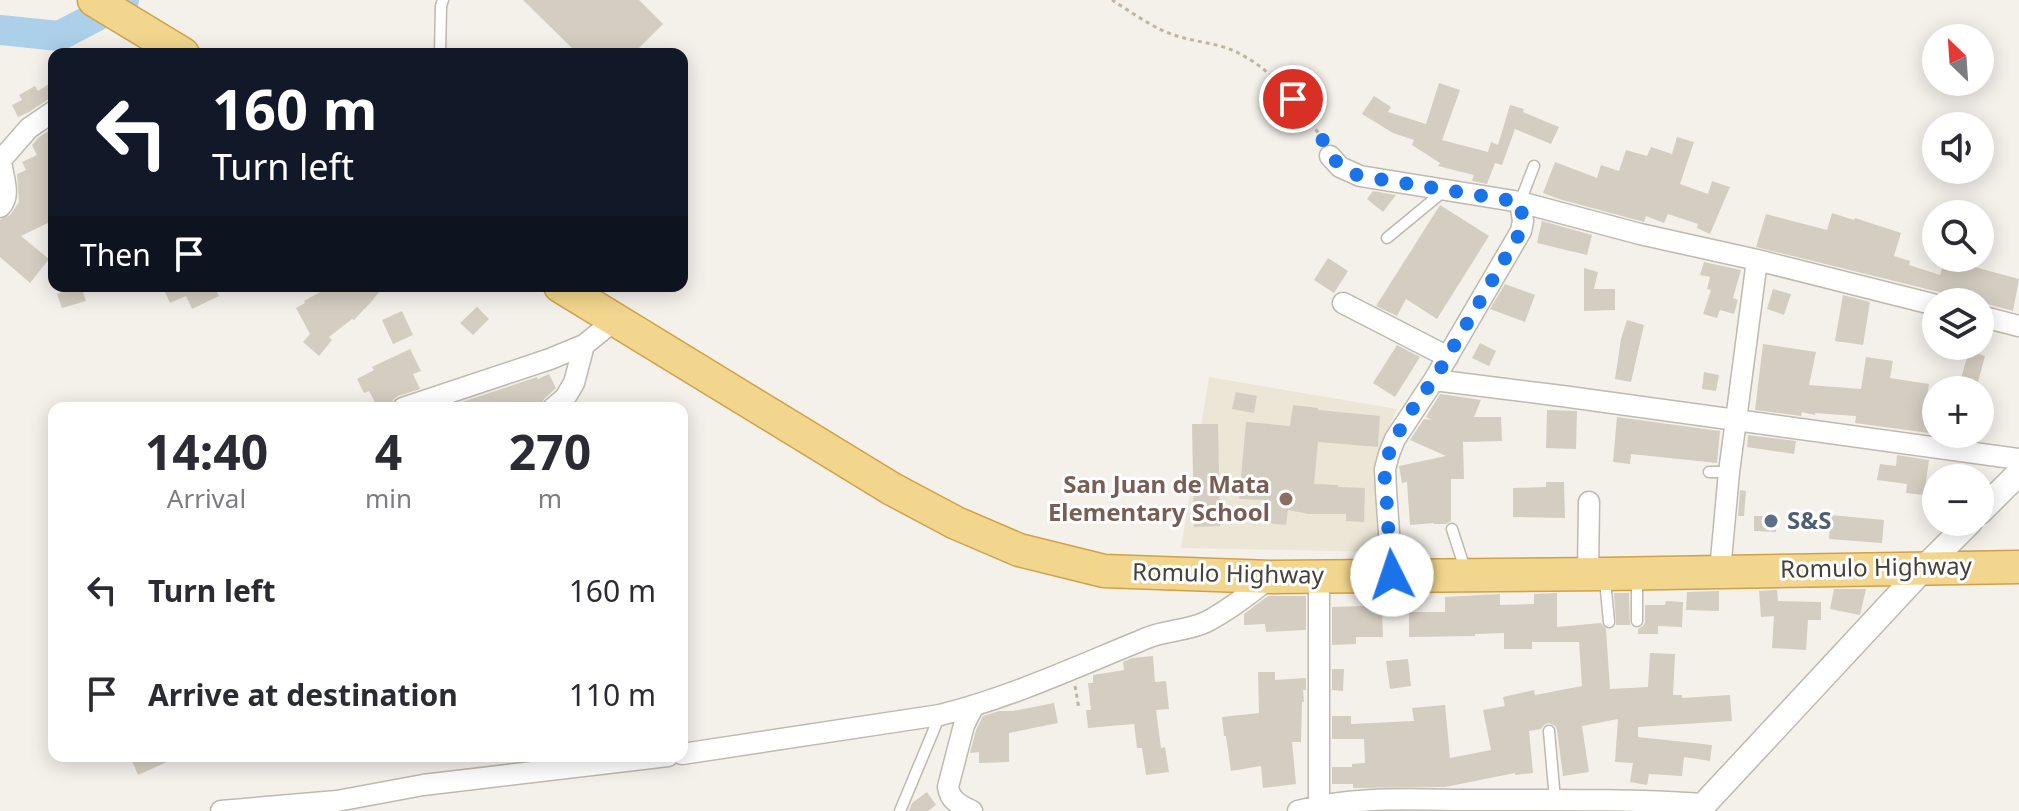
<!DOCTYPE html>
<meta charset="utf-8">
<style>
body{margin:0;font-family:"Noto Sans",sans-serif;background:#f7f7f7;color:#2b2b33;height:100vh;display:flex;flex-direction:column;font-size:30px;white-space:nowrap}
*{box-sizing:border-box;margin:0}
p{font-size:26px;color:#7c7c81}
.icon{flex:none;width:44px;height:44px;fill:none;stroke:currentColor;stroke-width:2;stroke-linecap:round;stroke-linejoin:round}
.map{position:relative;flex:1;overflow:hidden}
.sheet{position:absolute;left:48px;top:402px;width:640px;height:360px;display:flex;flex-direction:column;background:#fff;border-radius:16px;box-shadow:0 4px 20px #0003}
.sheet>*{flex:none}
.hud{position:absolute;left:48px;top:48px;width:640px;height:244px;border-radius:16px;box-shadow:0 4px 20px #0003;background:#111827;color:#fff;overflow:hidden}
.needle{width:52px;rotate:335deg}
.buttons{position:absolute;left:1922px;top:24px;display:grid;gap:16px}
.buttons a{display:grid;place-items:center;width:72px;height:72px;border-radius:50%;background:#fff;box-shadow:0 4px 20px #0003;font-size:40px}
.pin{position:absolute;display:grid;place-items:center;width:68px;height:68px;color:#fff;margin:-34px;border:4px solid #fff;border-radius:50%;box-shadow:0 2px 8px #0007}
.me{position:absolute;width:88px;margin:-44px;rotate:356deg;stroke-linejoin:round;filter:drop-shadow(0 0 6px #0008)}
.turn{display:flex;align-items:center;gap:28px;height:168px;padding:0 32px;font-size:36px}
.turn .icon{width:104px;height:104px;stroke-width:2.5}
.turn b{display:block;font-size:56px;line-height:68px}
.then{display:flex;align-items:center;height:76px;padding:0 32px;background:#0003;gap:16px;font-size:30px}
.eta{display:flex;justify-content:space-evenly;align-items:center;height:136px;text-align:center}
.eta b{font-size:48px;font-weight:700;line-height:56px}
ul{padding:0;list-style:none}
li{display:flex;align-items:center;gap:24px;height:104px;padding:0 32px}
li div{flex:1}
li b{display:block;font-size:30px}
li em{font-style:normal}
.map>svg:first-child{display:block}
</style>
<div class="map">
<svg width="2019" height="811" viewBox="0 0 2019 811">
<rect width="100%" height="100%" fill="#f4f1eb"/>
<path fill="#ebe6d6" d="M1209,377l188,32 -18,40 7,103 -205,-4z"/>
<g fill="none" stroke-linecap="round" stroke-linejoin="round">
<path stroke="#add0ea" stroke-width="30" d="M0,30l59,6 61,-32 4,-4"/>
</g>
<path fill="#d4cdc1" d="M523,0h116l24,24 -30,30h-55z
M1439,83l21,7 -18,50 46,12 3,-10 7,3 12,-40 14,4 -1,3 36,15 -8,17 -36,-15 -13,36 -7,-2 -8,21 -15,-3 2,-6 -36,-9 2,-3 -28,-18 2,-5 -21,-7 -31,-19 12,-18 17,11 -3,5 38,12z
M49,84l5,9v5l-7,2 -18,12 -11,5 -6,-12 10,-5 -3,-5 16,-9 3,5z
M54,127v93l-33,16 28,23 -19,24 -30,-26v-37l10,-5 9,-13 -2,-28 9,-4 -4,-8 15,-7 -5,-10 6,-7z
M1677,137l17,5 -14,42 28,10 4,-13 18,6 -20,47 -13,-6 1,-4 -30,-10 -4,9 -18,-7 -2,6 -85,-23 -16,-6 12,-31 42,16 4,-13 18,6 7,-21 21,6 4,-9 21,7z
M1373,191l23,4 -13,17 -16,-13z
M1440,205l49,31 -52,83 -31,-20 -9,17 -21,-10z
M1832,213l22,7 1,-2 46,15 -7,23 16,5 -1,4 31,10 5,-16 74,20 -6,32 -33,-9h-15l-26,-10 -183,-45 10,-33 61,16z
M1542,221l50,14 -5,20 -50,-12z
M1328,258l20,13 -14,22 -20,-13z
M1704,262l37,8 -8,28 5,2 -4,14 -14,-4 -3,8 -14,-4 8,-24 -4,-1 3,-12 -10,-2z
M1584,268l14,4 -4,17h21v21l-31,1z
M1505,284l30,11 -10,27 -35,-13z
M81,286l5,15 -24,7 -5,-14z
M162,286h52l5,10 -27,13 -6,-13 -16,7z
M331,286h53l-13,16 -17,18 -2,-1 -23,18 3,3 -13,16 -16,-14 7,-8 -14,-26 9,-5 -1,-2z
M1773,289l18,5 -7,21 -17,-6z
M1843,295l27,7 -7,43 -28,-4z
M477,307l12,12 -16,16 -13,-12z
M402,311l11,24 -20,9 -11,-24z
M1627,320l17,5 -13,57 -16,-3 6,-40z
M1480,343l16,8 -7,15 -17,-8z
M1763,344l53,8 -7,33 52,4 5,-32 27,4 -3,17 39,6 -5,31 12,2v17l-81,-11 1,-7 -41,-3v2l-13,-3 -1,4 -46,-6z
M1397,345l23,12 -25,40 -22,-14z
M410,349l11,22 -8,3 7,15 -22,7 -5,4 -3,6 -4,2h-8l-9,-17 -5,2 -7,-14 17,-9 -2,-3z
M1969,351l16,5 -7,26 -17,-4z
M1704,372l15,3 -3,16 -14,-2z
M549,374l7,14 -12,11 -4,9h-96l93,-31 1,2z
M1236,392l21,4 -3,17 -22,-4z
M1440,394l41,6 -7,17h27l1,24 -39,1 1,37h-13v42l-5,3h-12v-1l-24,2 -3,-43 -5,1 -3,-17 47,-10 -36,-16 14,-21 8,1 -6,-3z
M1293,405l25,3v2l62,6 -2,31 -60,-5 -4,42 24,1v2l27,1 -1,34 -18,-1v-7h-37l-21,-4 -2,15 -21,-2 3,-23 -29,-1 7,-77 44,4z
M1547,410l30,1 -1,38 -30,-1z
M1617,417l103,14 -3,32 -86,-9 -1,10 -17,-2z
M1192,424h26l2,102 -26,1z
M1748,435l48,6 -2,13 -47,-7z
M1897,455l32,5 -5,35 -18,-2 1,-9 -30,-4 3,-16 16,2z
M1546,482h18l1,36 -52,-1v-29l33,-1z
M1740,490l6,1 -2,25h-6z
M1831,515l53,5 -2,23 -53,-4z
M1754,516h23l-1,16 -22,-1z
M1834,589h32l-6,26 -30,-6z
M1777,590l1,11 43,1v18h-13l-2,30 -34,-2 2,-32 -13,1 -2,-26z
M1719,591v20l-33,-1 1,-18z
M1557,593v34l44,-4 5,6 4,60 38,-2 2,-34 25,1 -2,41h9v3l48,-3 2,26 -94,6v10l74,8 -2,16 -26,-4 -2,19 -33,-2 -2,11 -17,-3 3,-19 -18,-1 3,-43 -36,7 7,46 -26,4 -6,-46 -2,-4 -6,-3 -5,2 -3,4 -12,2 4,42 -18,2v-2l-70,14 -92,1v-4h-21v-17h20v-3l13,-1 -1,-24h-32v-23h19v8l63,-3 -2,-13 33,-3 5,53 41,-8 -8,-40 22,-4 -2,-9 31,-7 1,5 47,-9 -3,-44h-47v7h-28v-16l-29,1v2l-66,1v-25h36v-15l55,-3v11l34,-1v-10z
M1614,593h15l1,32h-14z
M1362,595h44l1,13 -25,2 1,27h-27v7l-24,1v-38l31,-1z
M1268,596h38v34l-40,2 -1,-8 -21,1v-11z
M1666,601l17,1 -1,25 -24,-1v8h-20v-5l5,-3 2,-4v-17h20z
M1153,656l2,26 11,-1 3,28 -13,1 5,38 4,-1 4,25 -23,3 -4,-27h-5l-3,-24 -46,4 -2,-18h5l-3,-27h5v-8l31,-5 -1,-8 9,-4z
M1408,659l3,27 -21,3 -4,-28z
M1332,669h12l-1,22 -11,-1z
M1258,672h17v8l31,-2v12h-3l1,12h-2l-1,40h-9l4,42 -33,4 -2,-22 -30,5 -5,-35h-2l-2,-19 37,-4z
M1054,703l4,20 -49,10v29l-30,1v-11l-9,1 6,-23 7,-14 16,-5h14z
M130,756h50l-42,19z
M927,792l9,13 -8,6h-19l3,-8z"/>
<g fill="none" stroke-linecap="round" stroke-linejoin="round">
<defs>
<path id="service" d="M440,54l1,-48 2,-6
M1520,202l14,-36
M1387,238l57,-47
M1709,472h20
M1452,529l14,43
M1637,579v42
M1605,580l4,42
M1549,731l6,69
M900,811l40,-96"/>
<path id="minor" d="M1330,156l10,11 20,9 160,26 120,32 117,26 179,45
M0,207c12,-12 2,-31 1,-47l28,-32 25,-17
M1343,303l105,54
M1980,316l39,10
M1434,380l128,16 174,24 21,-160
M403,408l147,-49 34,-14
M553,408l12,-10 9,-15 10,-38 30,-24
M1720,571l9,-99 7,-52 283,39
M1588,573l1,-71
M1392,575l-6,-85 -1,-21 4,-15 6,-15 39,-59 87,-149 2,-10 -3,-19
M682,754l258,-39c72,-18 138,-49 207,-77 19,-8 40,-7 59,-16 22,-11 46,-30 65,-45
M221,811l116,-10 86,-16 245,-29
M972,811c-12,-6 -22,-10 -24,-24l16,-62 9,-18
M1298,811c57,-16 120,-11 178,-11 77,0 152,-1 228,4
M1319,811v-235"/>
<path id="tertiary" d="M1980,512l39,-39
M1698,811l227,-244 45,-45"/>
<path id="trunk" d="M94,0l89,54
M560,286l332,203 64,34 63,27 85,21 167,6 334,-3 414,-7"/>
</defs>
<use href="#service" stroke="#bfb9ae" stroke-width="13"/>
<use href="#minor" stroke="#bfb9ae" stroke-width="23"/>
<use href="#tertiary" stroke="#bfb9ae" stroke-width="27"/>
<use href="#trunk" stroke="#d0a148" stroke-width="35"/>
<path stroke="#bfb5a0" stroke-width="3" stroke-dasharray="4 4" stroke-linecap="butt" d="M1112,0c19,12 44,30 65,36 22,7 45,7 65,19 35,18 58,54 81,84
M1075,686l4,23"/>
<use href="#service" stroke="#fff" stroke-width="10"/>
<use href="#minor" stroke="#fff" stroke-width="20"/>
<use href="#tertiary" stroke="#fff" stroke-width="24"/>
<use href="#trunk" stroke="#f3d68d" stroke-width="32"/>
</g>
<g fill="none" stroke-linecap="round" stroke-linejoin="round">
<path stroke="#1a73e8" stroke-width="14" stroke-dasharray="0 25.2" d="M1293,99c9,13 18,25 27,37 14,20 13,31 40,40l160,26 3,19 -2,10 -87,149c-17,20 -45,62 -49,88 -1,12 1,25 2,37 1,24 3,47 5,70"/>
</g>
<circle fill="#8d6e63" stroke="#fff" stroke-width="3" cx="1286" cy="499" r="8"/>
<circle fill="#5c6f8a" stroke="#fff" stroke-width="3" cx="1771" cy="521" r="8"/>
<g text-anchor="middle" stroke-width="6" stroke-linejoin="round" paint-order="stroke">
<g font-size="24" font-weight="bold" fill="#785e54" stroke="#fff" text-anchor="end">
<text x="1270" y="493">San Juan de Mata<tspan x="1270" dy="28">Elementary School</tspan></text>
</g>
<g font-size="24" font-weight="bold" fill="#4e5e75" stroke="#fff" text-anchor="start">
<text x="1787" y="529">S&amp;S</text>
</g>
<g font-size="24" fill="#474239" stroke="#fff">
<text transform="translate(1876 568) rotate(-1)" y="8">Romulo Highway</text>
<text transform="translate(1228 574) rotate(1)" y="8">Romulo Highway</text>
</g>
</g>
</svg>
<div class="buttons">
<a><svg class="needle" viewBox="-14 -14 28 28"><path d="M0-13l5 13h-10z" fill="#e53935"/><path d="M0 13l5-13h-10z" fill="#7c7c81"/></svg></a>
<a><svg class="icon" aria-label="sound" viewBox="0 0 24 24"><path d="M4 9h4l5-4v14l-5-4H4zM17 9q2 3 0 6"/></svg></a>
<a><svg class="icon" aria-label="search" viewBox="0 0 24 24"><circle cx="10" cy="10" r="6"/><path d="M15 15l6 6"/></svg></a>
<a><svg class="icon" aria-label="layers" viewBox="0 0 24 24"><path d="M12 4l9 5-9 5-9-5zM3 14l9 5 9-5"/></svg></a>
<a>+</a>
<a>−</a>
</div>
<div class="pin" style="left:1293px;top:99px;background:#d93025"><svg class="icon" aria-label="arrive" viewBox="0 0 24 24"><path d="M6 21V4h12l-3 4 3 4H6"/></svg></div>
<svg class="me" style="left:1392px;top:575px" viewBox="-20 -20 40 40"><circle r="19" fill="#fff"/><path d="M0-13L10 11 0 6-10 11z" fill="#1a73e8"/></svg>
<div class="hud">
<div class="turn"><svg class="icon" aria-label="left" viewBox="0 0 24 24"><path d="M17 20v-9H6M10 6l-5 5 5 5"/></svg><div><b>160 m</b>Turn left</div></div>
<div class="then">Then<svg class="icon" aria-label="arrive" viewBox="0 0 24 24"><path d="M6 21V4h12l-3 4 3 4H6"/></svg></div>
</div>
<section class="sheet">
<div class="eta">
<div><b>14:40</b><p>Arrival</p></div>
<div><b>4</b><p>min</p></div>
<div><b>270</b><p>m</p></div>
</div>
<ul>
<li><svg class="icon" aria-label="left" viewBox="0 0 24 24"><path d="M17 20v-9H6M10 6l-5 5 5 5"/></svg><div><b>Turn left</b></div><em>160 m</em></li>
<li><svg class="icon" aria-label="arrive" viewBox="0 0 24 24"><path d="M6 21V4h12l-3 4 3 4H6"/></svg><div><b>Arrive at destination</b></div><em>110 m</em></li>
</ul>
</section>
</div>
